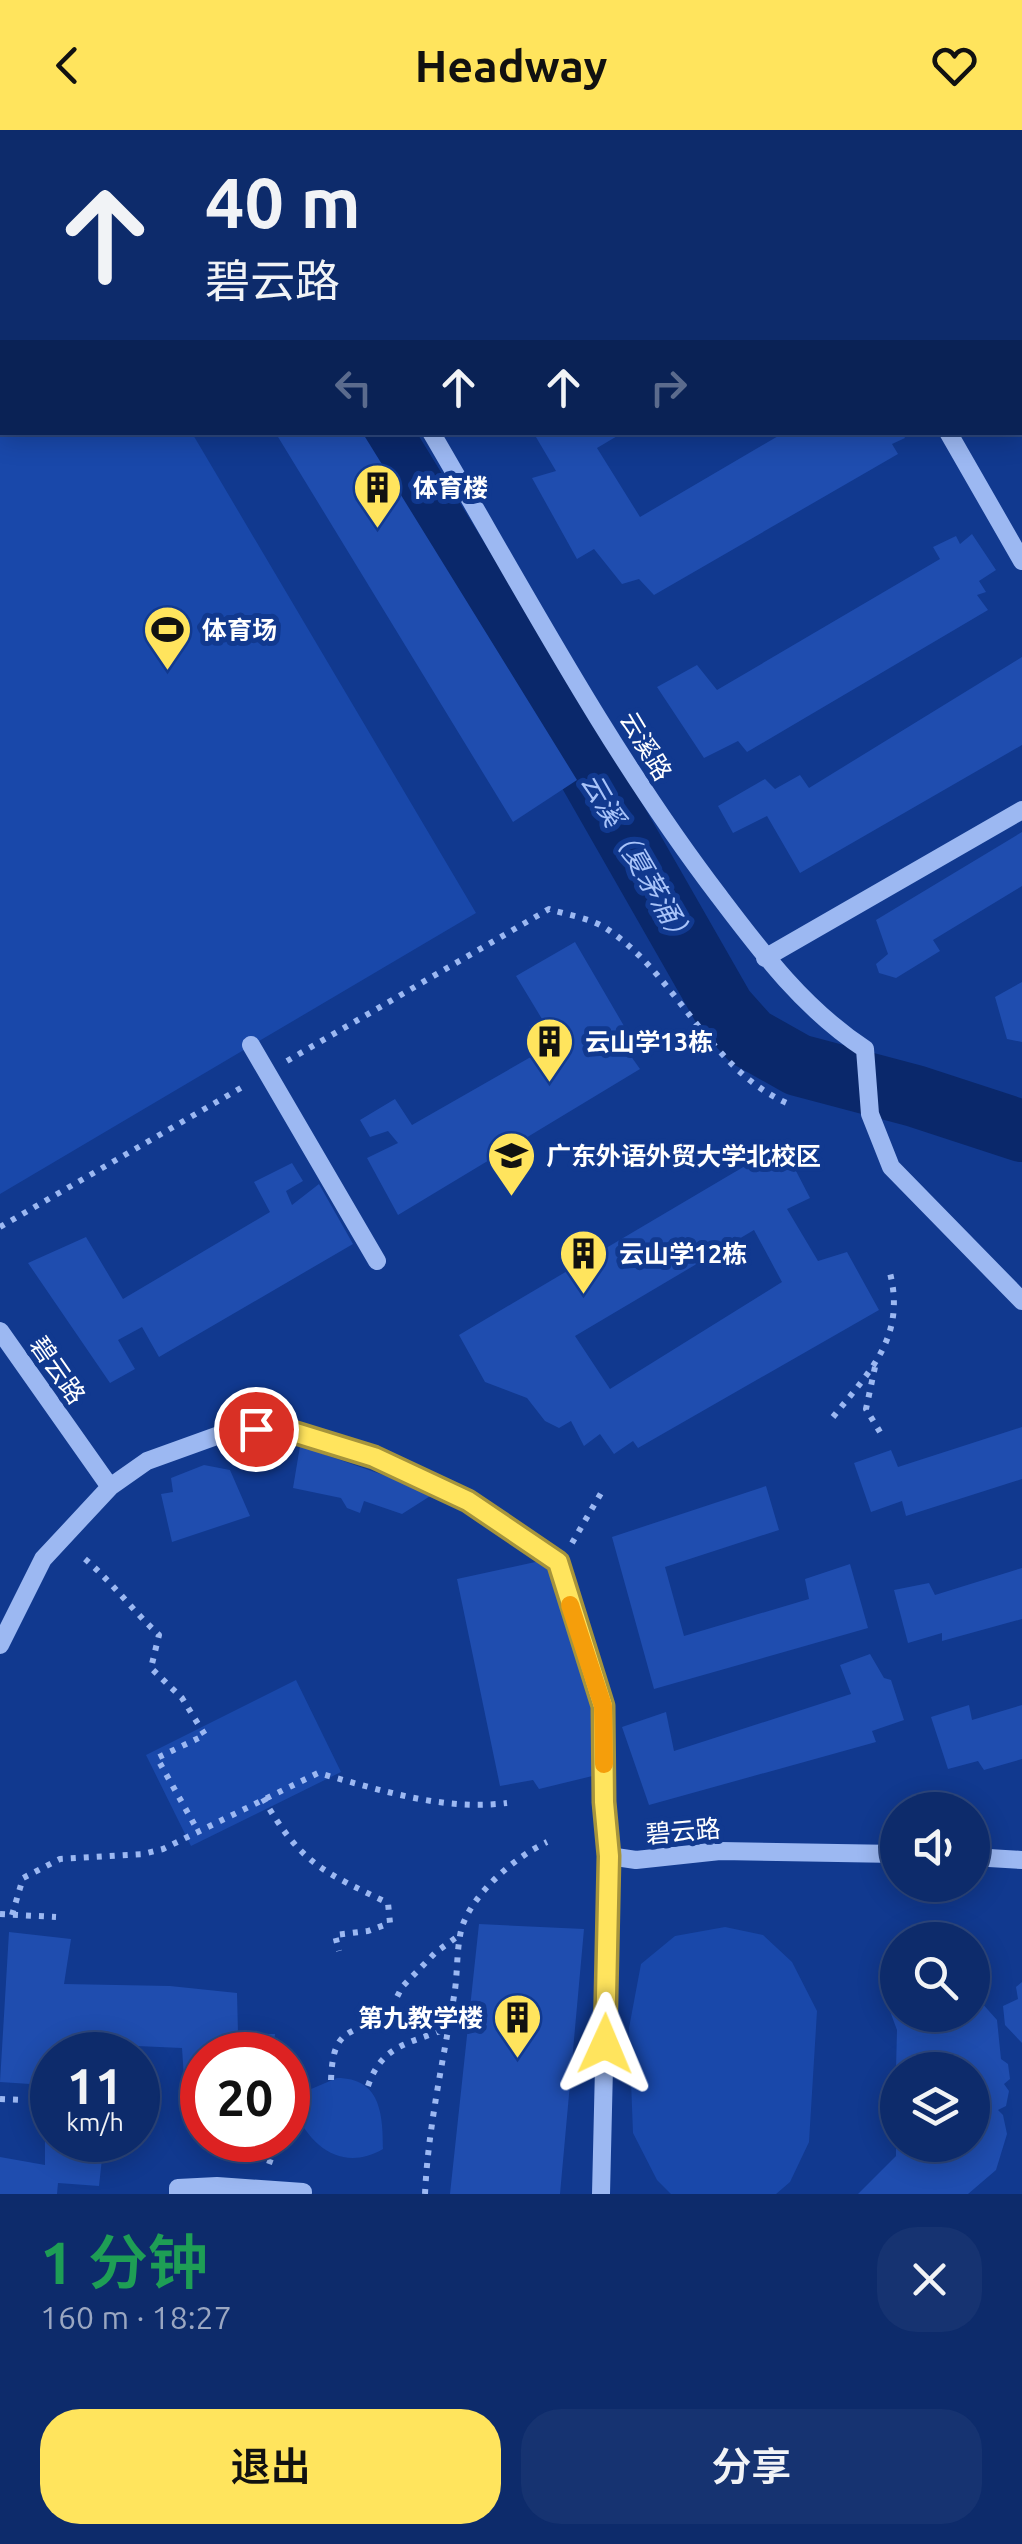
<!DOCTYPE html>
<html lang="zh">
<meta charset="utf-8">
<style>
body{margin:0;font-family:Ubuntu,"Noto Sans SC",sans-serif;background:#163371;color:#f1f3f6;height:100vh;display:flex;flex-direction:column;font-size:38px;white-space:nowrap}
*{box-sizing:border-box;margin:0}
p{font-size:32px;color:#9aa7c1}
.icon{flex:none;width:55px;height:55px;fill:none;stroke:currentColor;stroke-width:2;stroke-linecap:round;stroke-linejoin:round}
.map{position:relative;height:2064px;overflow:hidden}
.drawer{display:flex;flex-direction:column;background:#0d2b6b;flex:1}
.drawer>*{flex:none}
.hud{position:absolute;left:0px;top:0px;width:1022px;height:305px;box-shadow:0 5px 25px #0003,0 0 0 2px #2d477e;background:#0d2b6b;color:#f1f3f6;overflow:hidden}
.controls{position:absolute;left:880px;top:1662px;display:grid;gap:20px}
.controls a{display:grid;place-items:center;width:110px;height:110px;border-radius:50%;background:#0d2b6b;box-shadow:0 5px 25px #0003,0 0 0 2px #2d477e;font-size:50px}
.speed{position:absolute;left:30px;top:1902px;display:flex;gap:20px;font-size:50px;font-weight:700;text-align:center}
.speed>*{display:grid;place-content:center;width:130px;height:130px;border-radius:50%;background:#0d2b6b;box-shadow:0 5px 25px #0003,0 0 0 2px #2d477e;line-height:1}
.speed small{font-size:25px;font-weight:400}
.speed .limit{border:15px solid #d22;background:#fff;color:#111}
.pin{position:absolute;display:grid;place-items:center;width:85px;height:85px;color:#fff;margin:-42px;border:5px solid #fff;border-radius:50%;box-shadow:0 2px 10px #0007}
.me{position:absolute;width:110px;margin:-55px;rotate:1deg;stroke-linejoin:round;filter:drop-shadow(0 0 8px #0008)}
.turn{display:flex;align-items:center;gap:35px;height:210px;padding:0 40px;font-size:45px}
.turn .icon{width:130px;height:130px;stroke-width:2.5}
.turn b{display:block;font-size:70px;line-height:85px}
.lanes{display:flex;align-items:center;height:95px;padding:0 40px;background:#0003;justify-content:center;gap:50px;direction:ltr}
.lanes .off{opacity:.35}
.round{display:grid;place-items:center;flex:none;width:105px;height:105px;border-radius:40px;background:#163371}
.overview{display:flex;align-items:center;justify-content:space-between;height:170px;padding:0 40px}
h1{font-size:60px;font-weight:600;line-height:75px;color:#1e9e55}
.cta{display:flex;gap:20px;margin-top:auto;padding:20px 40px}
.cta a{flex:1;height:115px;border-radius:40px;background:#ffe45d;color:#111;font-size:40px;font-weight:600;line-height:115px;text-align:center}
.cta a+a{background:#163371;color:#f1f3f6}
header{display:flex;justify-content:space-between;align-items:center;height:130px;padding:0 40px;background:#ffe45d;color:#111;font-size:45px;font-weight:600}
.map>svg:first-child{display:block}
</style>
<header><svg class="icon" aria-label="back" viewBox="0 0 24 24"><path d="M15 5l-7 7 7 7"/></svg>Headway<svg class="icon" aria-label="heart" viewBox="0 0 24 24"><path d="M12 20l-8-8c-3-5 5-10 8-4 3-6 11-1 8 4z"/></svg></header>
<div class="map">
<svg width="1022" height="2064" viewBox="0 0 1022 2064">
<rect width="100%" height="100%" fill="#11398f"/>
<path fill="#1948aa" d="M0,0l15,2h-13v300l190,1 284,480 -476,281z
M296,1550l45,92 -150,74 -45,-91z
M725,1797l38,8 29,27 25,49 -8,131 -19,40 -14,12h-105l-14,-14 -24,-47 -4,-105 12,-64 34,-28z
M337,1948c43,0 46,35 46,71 -38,22 -71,1 -88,-38l9,-19z"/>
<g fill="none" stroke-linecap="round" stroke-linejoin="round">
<path stroke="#0a286b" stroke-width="62" d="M193,0l2,2
M380,302l208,339 136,238 26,29 48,27 117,31 107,35"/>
</g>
<path fill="#1f4daf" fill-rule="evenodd" d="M275,302h87l215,348 -64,42z
M533,302h91l-27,16 43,69 145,-85h117l3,6 -13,6 6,10 -244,141 -15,-16 -17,5 -28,-35 -17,10 -45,-81 24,-7z
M972,404l24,36 -17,11 7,11 -9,3 11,15 -241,142 -9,-11 -34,17 -47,-71 40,-22 20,25 223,-131 -7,-12 23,-11 4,8z
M1022,527v88l-222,128 -33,-57 -34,17 -15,-27 47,-27 10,10 25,-14 9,13z
M1022,702v54l-89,54 7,11 -44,27 -17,-5 -3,-9 12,-10 -12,-34z
M575,812l56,96 -8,7 17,24 -242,146 -31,-57 31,-15 -10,-12 -18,6 -10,-17 35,-21 17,26 124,-71 -7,-27 13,-8 -26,-43z
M1022,852v60l-15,-3 -12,-42z
M782,1014l28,54 -23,11 31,52 29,-9 32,58 -241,138 -5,-7 -19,13 -14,-20 -16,12 -13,-25 -12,7 -14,-7 -18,-23 -42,-16 -26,-47zM754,1100l28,52 -172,107 -35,-53z
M292,1033l11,18 -17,10 6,14 27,-21 34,60 -194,113 -17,-30 -24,13 17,29 -25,14 -82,-120 58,-26 37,62 147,-87 -16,-30z
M1022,1297v52l-116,37 -4,-15 -31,11 -17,-49 37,-13 7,17z
M300,1316l135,47 -33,21 -38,-13 -4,12 -13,-5 -6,-10 -48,-10z
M204,1335l26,5 20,46 -78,26 -11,-48 12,-2 -2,-14z
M766,1356l13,44 -114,37 19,69 125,-37 -4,-20 45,-15 18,64 -214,61 -42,-152z
M549,1429l64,212 -74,18 -6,-9 -33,6 -43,-207z
M1022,1438v51l-80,22v-8l-34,10 -14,-53 35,-7 6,12z
M870,1524l14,24 7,2 13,40 -32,11 4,11 -227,63 -27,-78 44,-15 8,39 177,-57 -11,-29z
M969,1575l3,15 50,-15v54l-38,11 -6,-9 -30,8 -17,-52z
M479,1794l105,5 -24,265h-110z
M9,1802l62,7 -7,45 106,2 67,7 1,41h37l-2,21h-71v40l-17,-2 -3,-45 -68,-3 -1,10h-61v85h52l-5,46 -41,-3 -1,11h-57v-37l45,8v-80l-45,-3z
M898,1843v42h74v-23l25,28 4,39 7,5 2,15 -6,5 5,7 -3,15 -8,4 5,5 4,19 -11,36 -28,24h-110l38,-38v-11h76v-75h-76l1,-40 -16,-43z
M1022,1852v61l-17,-18 -2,-19 15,-7 -2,-12z"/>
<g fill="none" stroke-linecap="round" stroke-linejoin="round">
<path stroke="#9cb8f2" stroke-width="6" stroke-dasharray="5 8" stroke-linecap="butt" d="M536,2l4,-2
M287,931l262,-152c18,6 42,9 58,20 70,46 102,141 182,175
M0,1097l246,-142
M875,1237l-9,42 14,23
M833,1287c37,-46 73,-80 57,-144
M572,1413l32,-55
M85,1429c27,23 48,52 74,76l-8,33 31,30 23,37 -48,23 41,73
M263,1668c38,66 59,73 125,105l2,20 -22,8 -33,4 4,16
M0,1784l56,3
M12,1785l11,-37 37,-19 83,-5 20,-5 155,-76c63,17 123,38 189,30
M331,1950c2,-50 15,-46 56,-63l15,-30 34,-35 25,-18
M368,1956c15,-44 44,-42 81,-59
M0,1969l24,1
M269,2034l6,-16 29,-19
M425,2064c3,-66 18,-132 29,-198 4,-21 2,-48 8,-69 11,-34 53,-70 85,-85"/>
<path stroke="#9cb8f2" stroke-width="18" d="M239,0l2,2
M773,0l2,2
M431,302c92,157 178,320 288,464 43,57 85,113 146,153l5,65 21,53 131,134
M948,302l74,129
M765,828l257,-148
M251,915l126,216
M0,1201l110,156
M0,1515l43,-86 67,-72 37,-26 86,-31 47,-2 94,29 94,44 91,62 44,142 1,97 5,54 27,4 84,-9 178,3
M972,1727l50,3
M178,2064v-6l39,-2 86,6
M601,2064l8,-338"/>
</g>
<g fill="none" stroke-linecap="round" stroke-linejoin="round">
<defs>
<path id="route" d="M256,1299l24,-1 94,29 94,44 90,61 45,144 1,96 5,54 -4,188"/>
</defs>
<use href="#route" stroke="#a6943c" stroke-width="25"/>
<use href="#route" stroke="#ffe45d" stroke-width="18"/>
<path stroke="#f59e0b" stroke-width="18" d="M570,1475l33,101 1,58"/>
</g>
<defs>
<symbol id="building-pin" viewBox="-11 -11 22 30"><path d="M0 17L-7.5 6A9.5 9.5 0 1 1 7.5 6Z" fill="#ffe45d" stroke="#11398f"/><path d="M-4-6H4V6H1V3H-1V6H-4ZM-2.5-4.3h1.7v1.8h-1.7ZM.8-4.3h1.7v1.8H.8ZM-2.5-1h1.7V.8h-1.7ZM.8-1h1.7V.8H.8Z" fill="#111"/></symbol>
<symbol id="stadium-pin" viewBox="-11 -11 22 30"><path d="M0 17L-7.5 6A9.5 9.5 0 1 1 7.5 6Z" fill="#ffe45d" stroke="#11398f"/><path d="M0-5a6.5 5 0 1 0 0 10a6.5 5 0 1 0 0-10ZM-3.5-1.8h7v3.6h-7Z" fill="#111"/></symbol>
<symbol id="university-pin" viewBox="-11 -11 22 30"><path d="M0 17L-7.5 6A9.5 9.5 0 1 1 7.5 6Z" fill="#ffe45d" stroke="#11398f"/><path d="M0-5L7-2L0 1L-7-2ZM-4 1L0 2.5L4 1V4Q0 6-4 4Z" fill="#111"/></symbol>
</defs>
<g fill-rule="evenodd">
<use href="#building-pin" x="350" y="330" width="55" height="75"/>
<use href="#stadium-pin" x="140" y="472" width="55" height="75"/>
<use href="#building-pin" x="522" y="884" width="55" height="75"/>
<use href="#university-pin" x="484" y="998" width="55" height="75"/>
<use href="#building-pin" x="556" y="1096" width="55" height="75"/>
<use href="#building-pin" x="490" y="1860" width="55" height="75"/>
</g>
<g text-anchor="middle" stroke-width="10" stroke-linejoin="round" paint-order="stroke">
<g font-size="25" font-weight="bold" fill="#fff" stroke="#11398f" text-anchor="start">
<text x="413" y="367">体育楼</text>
<text x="202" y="509">体育场</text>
<text x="585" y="921">云山学13栋</text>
<text x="546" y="1035">广东外语外贸大学北校区</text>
<text x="619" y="1133">云山学12栋</text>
<text x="483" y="1897" text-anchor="end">第九教学楼</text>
</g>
<g font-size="25" fill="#fff" stroke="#11398f">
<text transform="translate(646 616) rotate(59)" y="9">云溪路</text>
<text transform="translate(58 1240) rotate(55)" y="9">碧云路</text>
<text transform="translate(683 1701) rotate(-5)" y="9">碧云路</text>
</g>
<g font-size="28" font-style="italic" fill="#a8c3f9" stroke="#11398f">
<text transform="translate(638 730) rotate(60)" y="10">云溪（夏茅涌）</text>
</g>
</g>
</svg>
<div class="controls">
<a><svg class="icon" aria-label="sound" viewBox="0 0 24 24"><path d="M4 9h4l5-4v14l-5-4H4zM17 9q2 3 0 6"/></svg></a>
<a><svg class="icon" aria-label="search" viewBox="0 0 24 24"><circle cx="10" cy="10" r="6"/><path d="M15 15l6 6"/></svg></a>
<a><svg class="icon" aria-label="layers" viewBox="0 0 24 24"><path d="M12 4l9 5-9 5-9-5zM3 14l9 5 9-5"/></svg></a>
</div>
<div class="speed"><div>11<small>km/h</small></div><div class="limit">20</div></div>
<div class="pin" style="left:256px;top:1299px;background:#d93025"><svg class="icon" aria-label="arrive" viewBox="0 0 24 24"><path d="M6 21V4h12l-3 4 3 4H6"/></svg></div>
<svg class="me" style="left:605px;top:1914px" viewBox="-20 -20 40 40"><path d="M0-17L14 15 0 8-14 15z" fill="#ffe45d" stroke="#fff" stroke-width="4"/></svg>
<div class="hud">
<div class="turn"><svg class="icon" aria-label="ahead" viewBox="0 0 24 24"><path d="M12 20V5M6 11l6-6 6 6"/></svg><div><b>40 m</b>碧云路</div></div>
<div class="lanes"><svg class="icon off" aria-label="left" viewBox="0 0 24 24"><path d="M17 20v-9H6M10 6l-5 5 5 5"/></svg><svg class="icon" aria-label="ahead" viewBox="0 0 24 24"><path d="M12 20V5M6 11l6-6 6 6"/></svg><svg class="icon" aria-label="ahead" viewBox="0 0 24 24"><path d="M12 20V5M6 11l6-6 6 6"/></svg><svg class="icon off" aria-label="right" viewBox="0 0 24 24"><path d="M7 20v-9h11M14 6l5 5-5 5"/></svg></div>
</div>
</div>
<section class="drawer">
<div class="overview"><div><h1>1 分钟</h1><p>160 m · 18:27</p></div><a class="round"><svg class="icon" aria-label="close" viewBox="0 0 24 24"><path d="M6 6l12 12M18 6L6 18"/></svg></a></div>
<div class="cta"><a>退出</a><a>分享</a></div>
</section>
